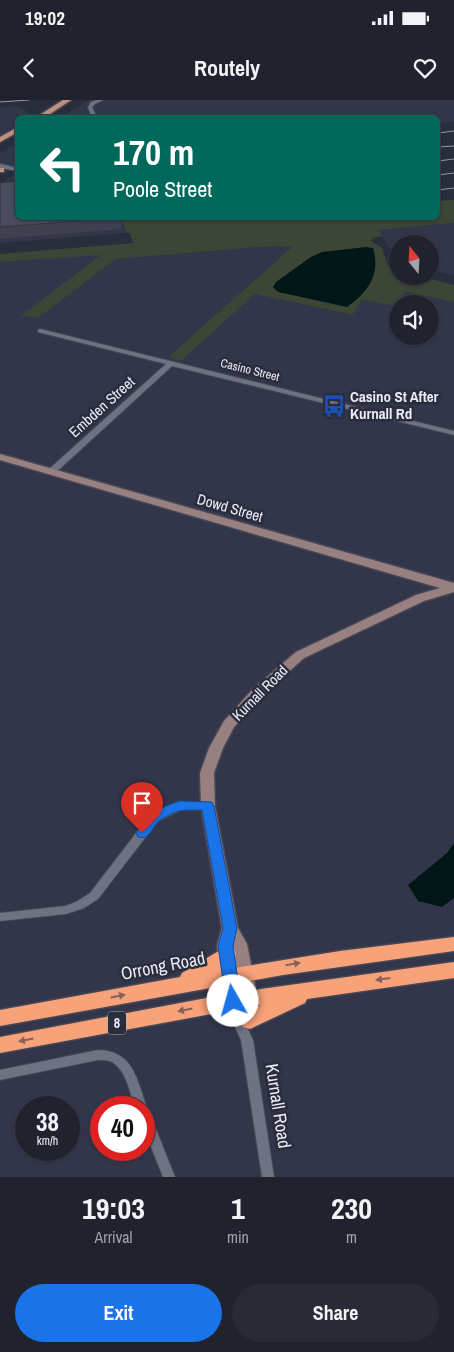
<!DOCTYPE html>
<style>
body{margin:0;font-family:"Archivo Narrow",sans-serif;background:#282a35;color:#f1f3f6;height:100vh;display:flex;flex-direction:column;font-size:19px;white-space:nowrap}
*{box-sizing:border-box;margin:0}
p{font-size:16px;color:#a2a4aa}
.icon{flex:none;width:28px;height:28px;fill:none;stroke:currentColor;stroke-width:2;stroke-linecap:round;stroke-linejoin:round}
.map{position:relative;height:1077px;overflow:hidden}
.side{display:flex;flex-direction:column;background:#20222d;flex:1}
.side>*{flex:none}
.guide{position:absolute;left:15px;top:15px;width:425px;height:105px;border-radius:8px;box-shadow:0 1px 4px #0004,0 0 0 1px #3d3f49;background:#00695c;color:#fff;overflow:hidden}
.needle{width:32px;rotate:342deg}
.tools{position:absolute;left:389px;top:135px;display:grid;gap:10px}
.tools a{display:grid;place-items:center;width:50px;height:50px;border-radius:50%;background:#20222d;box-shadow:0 1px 4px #0004,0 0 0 1px #3d3f49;font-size:25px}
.speed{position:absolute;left:15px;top:996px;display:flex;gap:10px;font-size:25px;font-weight:700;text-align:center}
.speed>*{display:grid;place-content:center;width:65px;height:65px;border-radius:50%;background:#20222d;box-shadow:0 1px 4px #0004,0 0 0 1px #3d3f49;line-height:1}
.speed small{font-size:12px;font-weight:400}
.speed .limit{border:8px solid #d22;background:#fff;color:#111}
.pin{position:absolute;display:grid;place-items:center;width:42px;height:42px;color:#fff;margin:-51px -21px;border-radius:50% 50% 50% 0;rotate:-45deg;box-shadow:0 0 5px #0007}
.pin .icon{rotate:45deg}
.me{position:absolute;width:55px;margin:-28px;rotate:353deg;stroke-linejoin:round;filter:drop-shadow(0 0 4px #0008)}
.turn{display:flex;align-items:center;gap:18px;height:105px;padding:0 15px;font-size:22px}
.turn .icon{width:65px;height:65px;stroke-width:2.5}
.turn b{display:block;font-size:35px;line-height:42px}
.eta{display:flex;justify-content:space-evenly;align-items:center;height:85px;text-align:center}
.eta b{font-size:30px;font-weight:700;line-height:35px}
.button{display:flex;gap:10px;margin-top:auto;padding:10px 15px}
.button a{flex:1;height:58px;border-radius:30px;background:#1a73e8;color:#fff;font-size:20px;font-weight:700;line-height:58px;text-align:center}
.button a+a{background:#282a35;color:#f1f3f6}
.status{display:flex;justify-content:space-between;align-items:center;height:35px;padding:0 25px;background:#20222d;direction:ltr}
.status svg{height:14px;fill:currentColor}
header{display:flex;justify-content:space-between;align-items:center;height:65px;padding:0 15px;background:#20222d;font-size:22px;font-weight:700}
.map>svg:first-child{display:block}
</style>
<div class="status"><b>19:02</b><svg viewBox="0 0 49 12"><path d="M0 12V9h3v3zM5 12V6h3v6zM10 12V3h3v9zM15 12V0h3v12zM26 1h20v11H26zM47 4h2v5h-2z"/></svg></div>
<header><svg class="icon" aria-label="back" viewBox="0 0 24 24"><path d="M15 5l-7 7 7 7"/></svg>Routely<svg class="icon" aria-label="heart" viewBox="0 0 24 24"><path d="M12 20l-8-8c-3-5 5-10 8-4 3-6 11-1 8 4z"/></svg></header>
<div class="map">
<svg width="454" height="1077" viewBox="0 0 454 1077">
<rect width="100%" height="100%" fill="#2a2d3c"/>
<path fill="#33364b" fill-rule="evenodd" d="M89,0h365v22l-16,1v-5h-378z
M18,6l16,10 -16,2 -1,7 -17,10v-28z
M17,43v25l-17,-4v-11z
M17,73l1,45h132l-23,15 -127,10v-59z
M454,123v52l-24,-5v-26h-32l-1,15 -20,-29z
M272,146l20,1 -124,110 13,4 74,-67 96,21 11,-15 33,6 11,-14 48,10v875h-454v-915l102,-8 -64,64 78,-59zM398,204h32v32h-32zM26,1008h43v42h-43zM101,1008h43v42h-43z"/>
<path fill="#3c4636" d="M454,100v23l-76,7 4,6 -9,2 -2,3 11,7 6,18 9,6 1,4 25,1 31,8v17l-48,-10 -11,14 -33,-6 -10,15 -97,-21 -74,67 -13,-4 124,-110 -20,-1 -156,13 -78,59 -17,-2 80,-61 -101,7v-8l133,-11 -3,-10h-3l-6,-15h34l7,3h6l6,-3h264v-17z"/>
<path fill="#001718" d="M366,147l7,1c8,26 -5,44 -26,59l-69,-15 -5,-5 3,-5 35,-25 11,-5z
M454,743v55l-12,9 -24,-6 -10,-16 39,-32z"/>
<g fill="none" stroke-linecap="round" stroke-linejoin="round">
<defs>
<path id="street" d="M97,0h6l-8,4 -3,3 5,11h-5l-4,-11 3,-5z
M0,64l18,4v3l-18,-3z
M40,229l414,102v4l-282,-69 -118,108h-6l-1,-2 1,-2 118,-106 -128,-32v-2z
M180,702h28l4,1 1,3 -1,3 -4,1h-27l-23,11 -60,78 -14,9 -18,6 -66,7v-8l65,-7 11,-4 14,-9 60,-78z
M233,896l4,2 3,14 13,28 21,137h-12l-21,-137 -13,-28 -1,-11 2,-3z
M98,950c40,1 39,37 52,64l25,63h-12l-19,-48v-21h-9c-5,-15 -9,-40 -25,-47 -3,-1 -8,-1 -12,-1l-98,20v-10z"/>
<path id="secondary" d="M0,354l454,129v9l-30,9 -120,57 -41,37 -29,32 -11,21 -9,25 1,33 23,122 9,16 11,55 -2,5 -6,2 -6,-2 -7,-29 4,26 -2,5 -6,2 -6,-2 -2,-5 -8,-55 5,-18 -21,-122 -1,-33 9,-25 15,-27 29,-32 43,-37 120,-57 24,-7 -440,-128z"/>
<path id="primary" d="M63,0h8l-27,18h-9z
M18,27v5l-18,10v-5z
M0,68h4v4h-4z"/>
<path id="highway" d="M454,837v14l-171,24 -283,51v-16l180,-33 2,-4 45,-27 7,3 2,5 -2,5 -12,11 118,-19z
M454,862v16l-147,21 -2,4 -55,26 -7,-2 -3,-6 3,-6 17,-10 -260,48v-16l233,-44z"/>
</defs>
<use href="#street" stroke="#464855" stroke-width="2"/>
<use href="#secondary" stroke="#464855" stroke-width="3"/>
<use href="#primary" stroke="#464855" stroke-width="3"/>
<use href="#highway" stroke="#464855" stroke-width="3"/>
<use href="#street" fill="#6f7283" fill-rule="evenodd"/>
<use href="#secondary" fill="#988080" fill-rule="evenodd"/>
<use href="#primary" fill="#c18f7e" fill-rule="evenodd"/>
<use href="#highway" fill="#f8a27a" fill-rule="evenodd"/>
<path stroke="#9698a4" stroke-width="1" d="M0,2l29,-2
M438,33l16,-2
M438,47l16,-1
M438,61l16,-2
M438,75l16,-2
M438,90l16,-2"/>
</g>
<path fill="#404150" d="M0,83l120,35 1,11 -121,10z"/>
<path fill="#4a4c5d" stroke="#343541" d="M18,81v37h99l-117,9v-44z"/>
<defs><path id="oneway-solid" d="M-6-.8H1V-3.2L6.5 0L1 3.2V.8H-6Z" transform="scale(1.25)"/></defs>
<g fill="#876258">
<use href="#oneway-solid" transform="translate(293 864) rotate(-9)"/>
<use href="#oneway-solid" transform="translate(383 879) rotate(172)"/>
<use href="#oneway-solid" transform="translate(118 896) rotate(-11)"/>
<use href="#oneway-solid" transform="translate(185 910) rotate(169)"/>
<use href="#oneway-solid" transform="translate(26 940) rotate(169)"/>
</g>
<path fill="#1a73e8" stroke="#114b97" d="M180,701l32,1 2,4 23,122 -4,18 8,55 -3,4 -5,2 -5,-2 -2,-4 -8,-55 5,-18 -21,-118c-10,0 -20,-1 -29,3 -4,2 -11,5 -14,8 -8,7 -9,19 -21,16l-2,-4c10,-18 24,-26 44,-32z"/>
<defs>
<symbol id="bus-bare" viewBox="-9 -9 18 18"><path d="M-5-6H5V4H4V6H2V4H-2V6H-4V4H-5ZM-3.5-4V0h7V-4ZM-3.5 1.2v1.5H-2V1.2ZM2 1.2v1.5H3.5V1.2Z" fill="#1a4fb4" stroke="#2a2d3c" stroke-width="2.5" paint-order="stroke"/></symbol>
</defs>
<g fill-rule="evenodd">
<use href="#bus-bare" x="318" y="290" width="32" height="32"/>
</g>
<g text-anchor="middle" stroke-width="5" stroke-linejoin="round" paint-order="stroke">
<g font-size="12" fill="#e9ebf5" stroke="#2a2d3c">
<text transform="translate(250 270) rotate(14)" y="4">Casino Street</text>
</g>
<rect fill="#2a2d3c" stroke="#b0b2be" stroke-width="1" x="108" y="911.5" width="18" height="23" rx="4"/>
<g font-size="14" font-weight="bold" fill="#e9ebf5">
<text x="117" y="928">8</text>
</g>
<g font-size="15" font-weight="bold" fill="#e9ebf5" stroke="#2a2d3c" text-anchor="start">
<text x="350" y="302">Casino St After<tspan x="350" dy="17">Kurnall Rd</tspan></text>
</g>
<g font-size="15" fill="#e9ebf5" stroke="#2a2d3c">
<text transform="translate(102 307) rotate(-42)" y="5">Embden Street</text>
<text transform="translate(230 408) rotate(16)" y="5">Dowd Street</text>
<text transform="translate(260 593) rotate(-45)" y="5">Kurnall Road</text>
</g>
<g font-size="18" fill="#e9ebf5" stroke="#2a2d3c">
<text transform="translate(163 866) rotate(-11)" y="6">Orrong Road</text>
<text transform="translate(278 1006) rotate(81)" y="6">Kurnall Road</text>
</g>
</g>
</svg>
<div class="tools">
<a><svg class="needle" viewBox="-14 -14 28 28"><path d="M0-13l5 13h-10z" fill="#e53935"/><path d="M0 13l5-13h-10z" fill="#a2a4aa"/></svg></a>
<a><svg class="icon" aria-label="sound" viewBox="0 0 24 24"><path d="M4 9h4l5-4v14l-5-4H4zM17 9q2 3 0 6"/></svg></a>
</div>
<div class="speed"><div>38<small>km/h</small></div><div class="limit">40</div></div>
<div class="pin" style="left:142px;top:733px;background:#d93025"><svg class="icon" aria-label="arrive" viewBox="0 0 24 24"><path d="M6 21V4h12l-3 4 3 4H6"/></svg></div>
<svg class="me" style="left:233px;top:901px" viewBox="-20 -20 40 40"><circle r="19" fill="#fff"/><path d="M0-13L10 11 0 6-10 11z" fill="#1a73e8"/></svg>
<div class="guide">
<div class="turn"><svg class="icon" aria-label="left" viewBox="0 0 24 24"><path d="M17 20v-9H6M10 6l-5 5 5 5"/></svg><div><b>170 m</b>Poole Street</div></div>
</div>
</div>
<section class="side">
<div class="eta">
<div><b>19:03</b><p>Arrival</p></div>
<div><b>1</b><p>min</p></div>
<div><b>230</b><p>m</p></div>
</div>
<div class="button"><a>Exit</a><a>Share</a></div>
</section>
